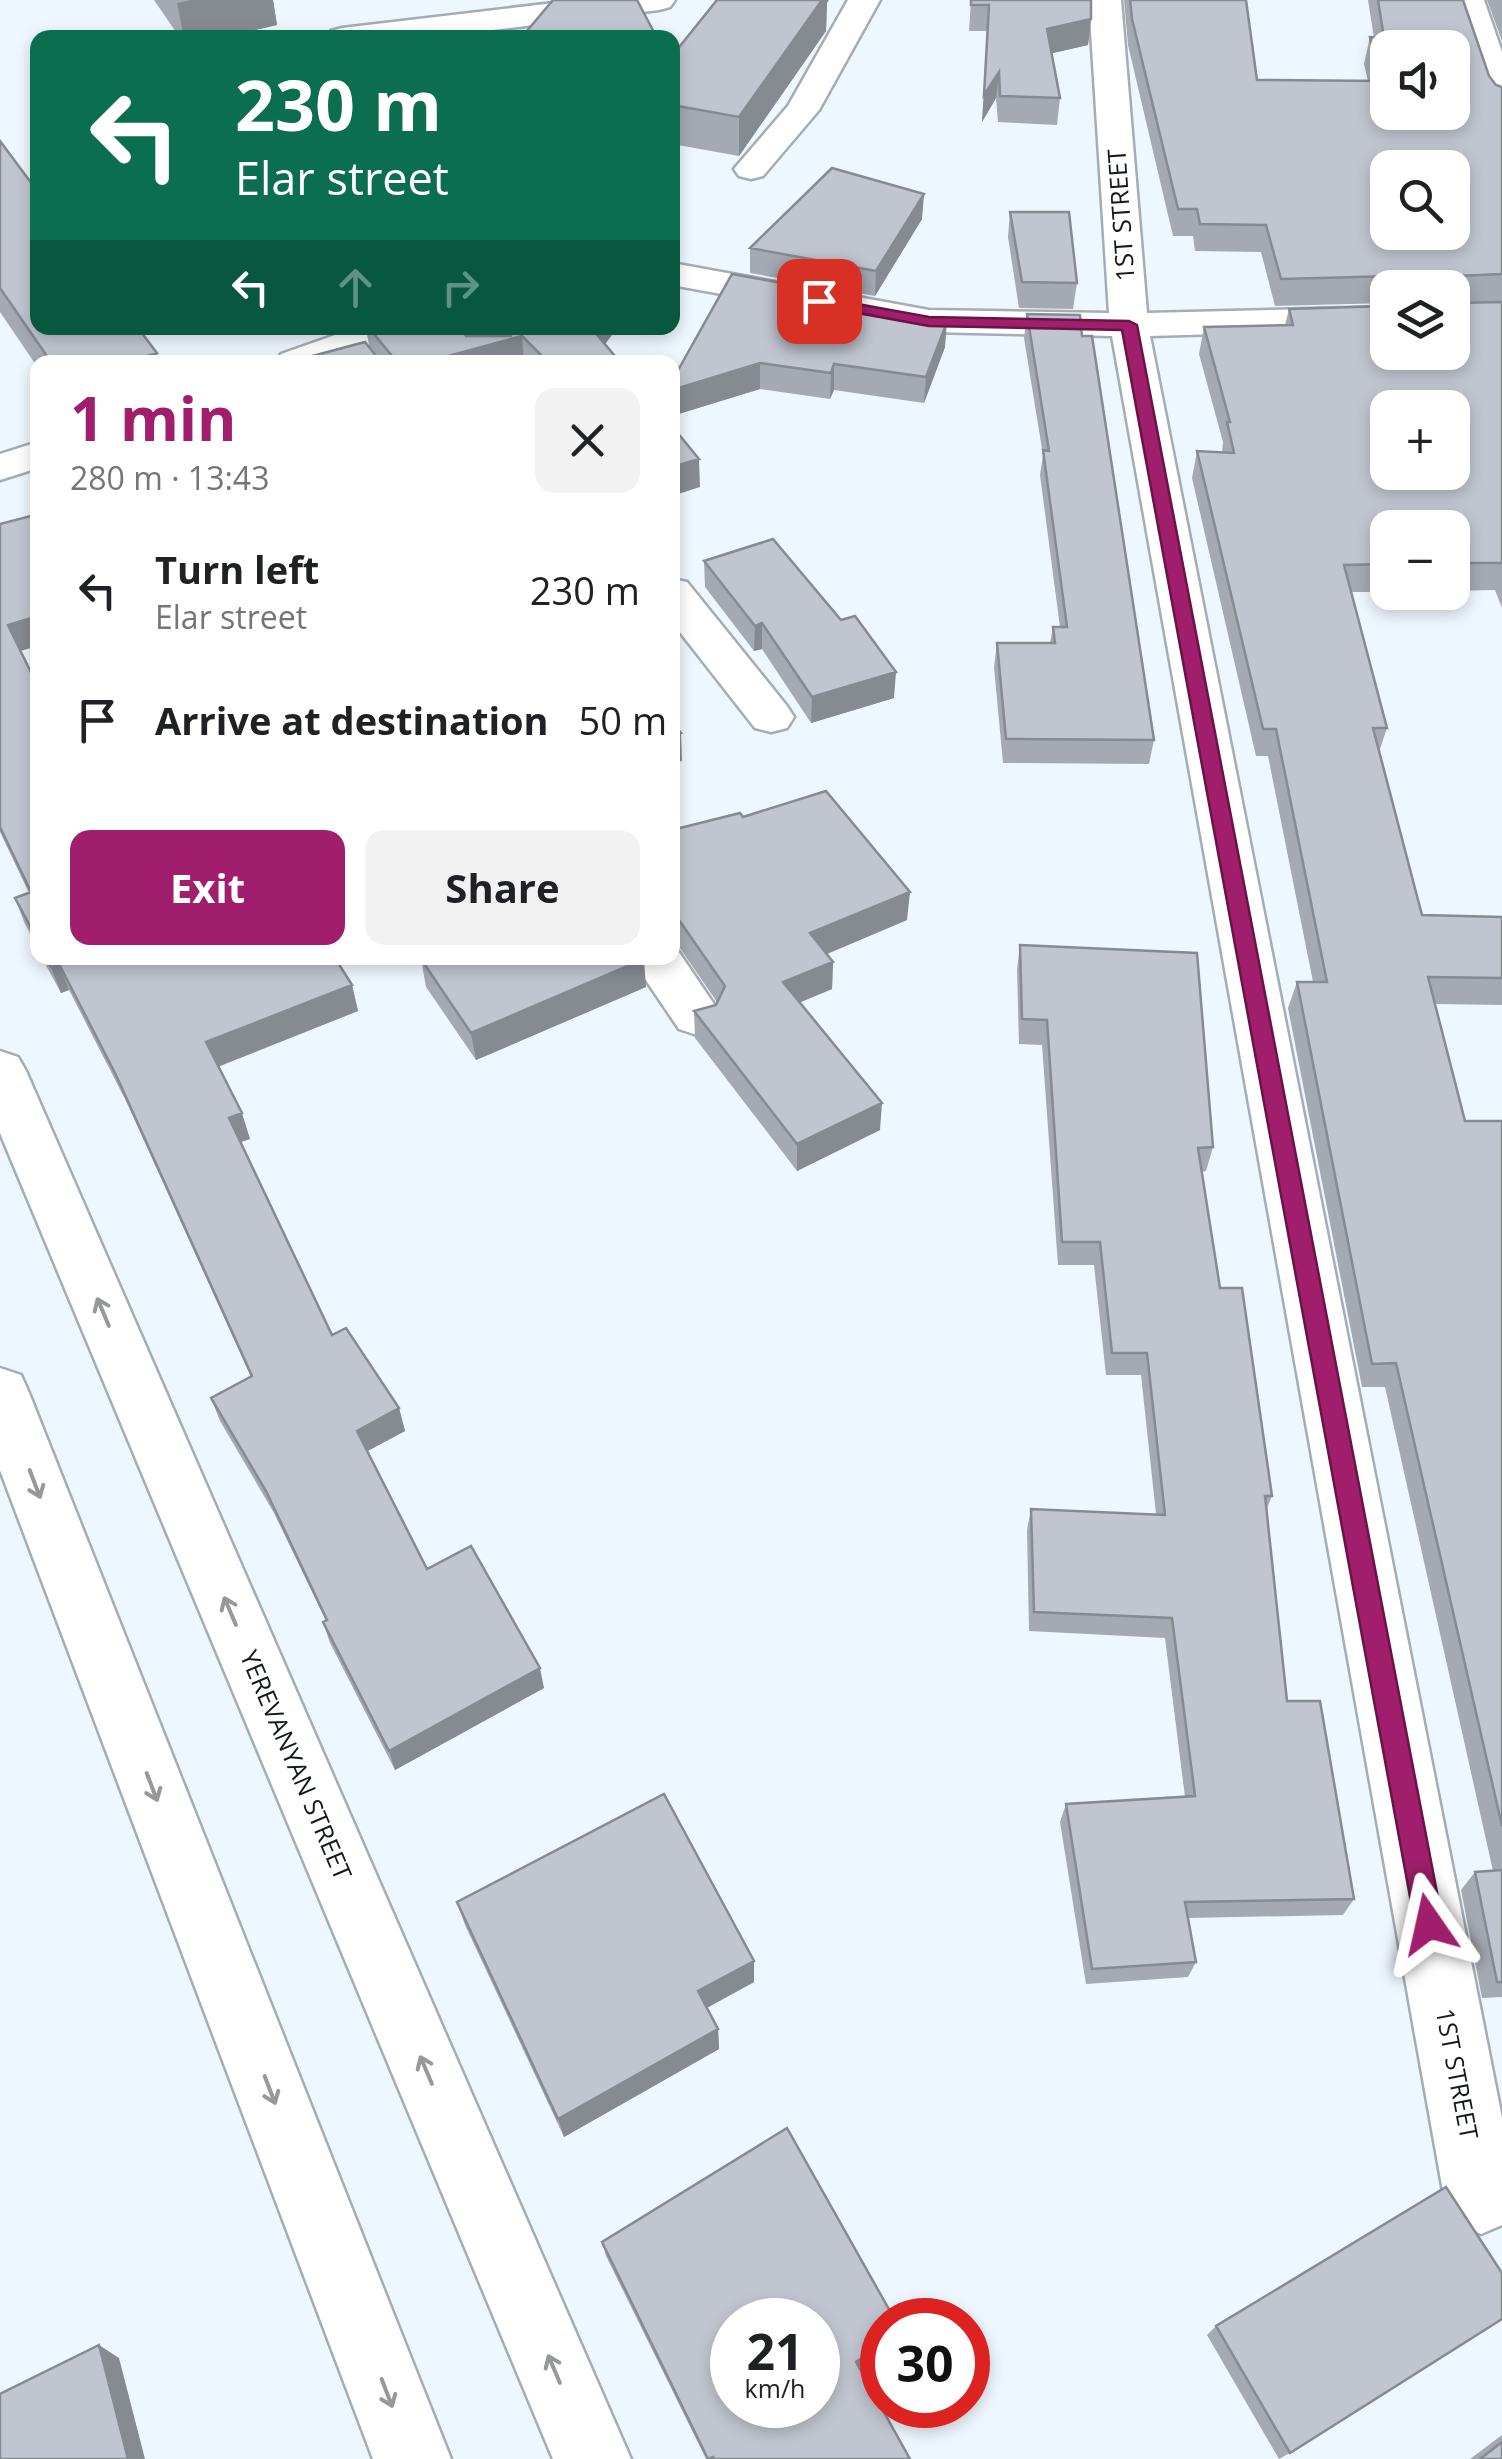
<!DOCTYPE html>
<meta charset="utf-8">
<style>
body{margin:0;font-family:"Open Sans",sans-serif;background:#f2f2f2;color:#202124;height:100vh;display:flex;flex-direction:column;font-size:38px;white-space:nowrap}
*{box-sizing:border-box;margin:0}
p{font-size:32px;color:#757577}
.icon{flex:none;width:55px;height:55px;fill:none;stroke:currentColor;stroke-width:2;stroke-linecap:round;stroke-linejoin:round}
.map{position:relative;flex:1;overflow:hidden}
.drawer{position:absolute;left:30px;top:355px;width:650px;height:610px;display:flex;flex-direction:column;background:#fff;border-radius:20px;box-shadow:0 5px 15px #0003}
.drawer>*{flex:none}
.guide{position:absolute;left:30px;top:30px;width:650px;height:305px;border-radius:20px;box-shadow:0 5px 15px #0003;background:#0b6e4f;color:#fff;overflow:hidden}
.buttons{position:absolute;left:1370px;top:30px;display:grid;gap:20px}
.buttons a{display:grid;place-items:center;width:100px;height:100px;border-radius:20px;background:#fff;box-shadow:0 5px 15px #0003;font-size:50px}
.speed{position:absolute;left:710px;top:2298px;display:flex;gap:20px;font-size:50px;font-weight:700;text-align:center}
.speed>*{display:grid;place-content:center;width:130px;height:130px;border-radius:50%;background:#fff;box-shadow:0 5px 15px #0003;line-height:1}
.speed small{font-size:25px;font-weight:400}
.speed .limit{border:15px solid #d22;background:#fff;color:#111}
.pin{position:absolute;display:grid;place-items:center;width:85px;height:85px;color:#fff;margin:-42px;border-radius:20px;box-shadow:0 5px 15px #0006}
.me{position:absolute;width:110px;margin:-55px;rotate:349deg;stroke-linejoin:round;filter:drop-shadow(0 0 8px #0008)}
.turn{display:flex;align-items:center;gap:35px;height:210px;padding:0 40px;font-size:45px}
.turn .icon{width:130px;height:130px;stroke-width:2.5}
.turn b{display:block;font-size:70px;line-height:85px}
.lanes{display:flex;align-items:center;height:95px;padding:0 40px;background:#0003;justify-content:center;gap:50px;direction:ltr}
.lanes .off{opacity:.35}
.round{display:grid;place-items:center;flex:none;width:105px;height:105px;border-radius:20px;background:#f2f2f2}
.overview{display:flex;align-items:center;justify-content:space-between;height:170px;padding:0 40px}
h1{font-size:60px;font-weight:700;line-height:75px;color:#a11e6d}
.action{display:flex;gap:20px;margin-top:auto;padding:20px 40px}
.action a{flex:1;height:115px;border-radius:20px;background:#a11e6d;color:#fff;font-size:40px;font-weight:700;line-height:115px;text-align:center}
.action a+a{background:#f2f2f2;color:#202124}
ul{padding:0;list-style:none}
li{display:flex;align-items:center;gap:30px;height:130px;padding:0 40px}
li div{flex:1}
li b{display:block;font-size:38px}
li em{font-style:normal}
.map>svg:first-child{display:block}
</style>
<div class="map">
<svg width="1502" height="2459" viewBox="0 0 1502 2459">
<rect width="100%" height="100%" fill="#eff7fe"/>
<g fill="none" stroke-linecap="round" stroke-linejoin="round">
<defs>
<path id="minor" d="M579,0h96l-5,7 -11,3 -232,28h-101l5,-7 11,-3z
M848,0h32l-61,110 -56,66 -12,3 -12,-3 -5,-7 54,-63z
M1089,0h32l26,313 241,-6v22l-238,7 352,1782v107l-21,9 -26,-11 -11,-26 -332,-1861 -183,-4 -257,-47v-22l257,47 180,3z
M1452,0h32l18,52v59l-12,-3 -5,-7z
M355,328h54l-6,8 -73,26h-54l5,-8z
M446,328h38l27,34h-39z
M38,442v26l-38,12v-26z
M672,579l15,3 100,124 7,11 -7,11 -16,4 -16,-4 -83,-106z
M674,945l48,71 -7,13 -18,6 -18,-6 -48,-71h41z"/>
<path id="major" d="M0,1051l18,6 8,14 605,1388h-78l-553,-1326z
M0,1368l21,7 8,18 422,1066h-78l-373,-989z"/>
</defs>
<use href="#minor" stroke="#a4adb5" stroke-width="5"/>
<use href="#major" stroke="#a4adb5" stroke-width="5"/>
<use href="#minor" fill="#fff" fill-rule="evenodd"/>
<use href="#major" fill="#fff" fill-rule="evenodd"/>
</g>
<path fill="#a5a9b2" d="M154,0h119l4,25 -56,13h-41z
M971,0l120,19 -3,26 -36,8 8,45 -3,27 -59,-3 -2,-24 -14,24 5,-91h-18z
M1124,0h122l11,80 111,1 -4,-17 6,-27 4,1 -6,-38h95l26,76 7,9 6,2v521l-7,-18 -43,1v-63h-64v64h-37l36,136 -8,24 43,163 80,2v88l-67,-1 30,117h37v876l-20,1 -21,-108 14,-18 18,-1 -108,-484h-23l-74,-379 9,-26h16l-45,-226h-12l-64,-278 5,-27 25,1 1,-10 -24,-88 5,-27 81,-2 4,-16 99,43 64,-64h-64v15l-113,3 -14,-54 -66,-1 -2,-15h-20l-45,-191z
M1487,0h15v41z
M827,3l-1,28 -87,125 -67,-12v-88z
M0,141l159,221h-121v6l-38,-56z
M1010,212l67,71 -4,26 -54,-1 -11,-71z
M922,219l-47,77 -125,-23v-25z
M860,297l-1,14 86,36 -21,56 -90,-13 -4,9 -70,-10 -88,27v-35z
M1027,314l55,22 72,404 -5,24 -146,-1 -9,-96 3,-24h53l3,-16h7l-20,-152 3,-20 -19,-117z
M366,328h94l6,8h29l-7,-8h129l-12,16 15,18h-325l74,-16z
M0,524l20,127 18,36v261l-13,-24 -10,-26 14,-5 -29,-61z
M704,561l137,59 53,78 -83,25 -49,-74 -8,2 -49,-64z
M743,817l164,103 -80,34 6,8 -1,27 -32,13 80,128 -83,41 -102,-133 -1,-27 22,-6 1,-3 -42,-61 -3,5v-116z
M1020,945l193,202 -7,24 -4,1 18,116 52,208 -5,12 20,193 67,198 -11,16 -155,3 8,44 -8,15 -102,7 -26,-162 6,-18 119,-7 -20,-159 -136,-7 -2,-101 4,-21 125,5 -15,-139h-35l-12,-110h-36l-16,-220 -23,-1 -2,-74z
M42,958h173l4,5 133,22 6,26 -140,55 32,73 -9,3 91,193 67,73 6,23 -38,20 60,118 117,119 -149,82 -65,-127 -7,-21 3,-1 -52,-108 -54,-92 -9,-23 40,-21 -125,-276 -57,-111 -8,3z
M421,959l225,28 -170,73 -50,-73z
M457,1902l297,59v21l-47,26 11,21 1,20 -155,88 -99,-212z
M602,2242l280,111 -23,15 51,91h-204l-100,-203z
M1216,2326l74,127 -11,6 -72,-124z
M1502,2435v24h-32z"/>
<path fill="#868a91" d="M191,0h82l4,25 -56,13h-37l-7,-35z
M822,0h7l-2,3 -1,28 -87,125v-39z
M1091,19l-3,26 -43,10 2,-26z
M999,72l-3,26 -14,24 2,-27z
M924,194l-2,25 -47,77 1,-25z
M860,297l-1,26 -7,-13z
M947,322l-2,25 -21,56 2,-26z
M595,328h22l-22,30 -2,-28z
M522,336l2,26h-98z
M157,353l2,9h-32z
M760,363v26l-88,27v-26z
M834,364v26l-4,9 1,-26z
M699,459l1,28 -28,9v-29z
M38,616v30l-21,6 -9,-27z
M762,623v26l-8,2 1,-25z
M896,672l-2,26 -83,25 1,-26z
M681,733l1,28 -10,3v-29z
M910,892l-3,28 -97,41v-28z
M674,913l1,28 -3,5v-31z
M644,959l2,28 -170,73 -5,-27z
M833,962l-1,27 -50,21 1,-28z
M59,964l10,26 -8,3 -10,-26z
M352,985l6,26 -143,57 -9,-26z
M882,1103l-2,27 -83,41v-27z
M242,1113l8,26 -13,4 -8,-25z
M399,1408l6,23 -41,22 -7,-22z
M540,1668l4,20 -149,82 -6,-19z
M754,1961v21l-55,30 -1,-21z
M718,2029l1,20 -155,88 -6,-18z
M882,2344v9l-29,20 3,-11z
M99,2345l20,13 26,101h-17z"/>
<path fill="#c0c5cf" stroke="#868a91" stroke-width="2.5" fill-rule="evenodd" d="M553,0h84l20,38h-136z
M717,0h105l-83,117 -67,-12v-19l2,-1 -2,-1v-28z
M971,0h120v19l-44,10 13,69 -60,-2 -1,-24 -15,23 5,-90h-18z
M1130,0h116l11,80 124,1 -11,-44 14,1 -6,-38h85l26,76 7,9 6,2v187l-45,2v27l45,-1v261h-50v-35h-64v36l-44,1 43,163h-14l49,187 80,2v61l-74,-1 37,144h37v705l-106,-463 -24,1 -75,-382h30l-51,-253h-13l-66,-278 37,2 -7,-31h3l-26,-95 89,-2 -4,-16 99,-3v46h64v-64h-53v-8l-4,-4 -114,3 -15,-54 -66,-1 -3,-15h-19l-46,-190zM1388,48h64v64h-64zM1388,168h64v64h-64zM1388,408h64v64h-64z
M0,141l38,51v136h100l19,25 -30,9h-76l-51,-74z
M832,168l92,26 -48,77 -126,-23z
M1010,212h59l8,71 -55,-1z
M732,274l128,23 -8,13 95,12 -21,55 -92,-13 -3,9 -71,-10 -88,27v-9z
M1027,314l53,1 2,21h10l62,404 -148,-1 -9,-96h58l-2,-16h14l-24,-177 6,1z
M369,328h91l6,8h45v-5l-3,-3h87l-2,2 27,32h-72l-26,-26 -96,26h-29z
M365,342l16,20h-86l-1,-1z
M672,426l27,33 -27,8z
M38,514v102l-30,9 30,62v254l-23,-43 16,-6 -31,-65v-303z
M773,539l68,81 14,-4 41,56 -84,25 -50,-74 -7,3 -51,-65z
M672,722l9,11 -9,2z
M826,791l84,101 -100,41 23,29 -50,20 99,121 -85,41 -103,-133 22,-6 9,-19 -51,-73 -2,2v-85l68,-17 3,4z
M1020,945l177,8 16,194 -15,1 22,140h22l30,208h-7l22,205h33l34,198 -169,3 11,60 -104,7 -26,-165 129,-8 -23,-178 -138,-6 -3,-103 134,6 -18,-162h-35l-12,-111h-38l-15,-222 -25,-1z
M46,958h169l4,5 14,-5h102l17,27 -146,57 36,71 -13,5 103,217 14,-7 53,80 -42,23 70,138 44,-23 69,122 -151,83 -66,-129 4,-2 -61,-129 -55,-93 41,-22 -136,-301 -57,-111 -8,3z
M426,958h218v1l-173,74 -50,-74z
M664,1794l90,167 -56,30 20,38 -160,90 -101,-217z
M1502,1870v112h-5l-22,-110z
M787,2128l108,192h-13v24l-26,18 54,97h-196l-1,-2 -5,2 -106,-217zM732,2320h86v85h-86z
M1446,2187l56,86v46l-212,134 -74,-127z
M99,2345l29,114h-128v-65z
M1502,2442v17h-22z"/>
<defs><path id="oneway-shaft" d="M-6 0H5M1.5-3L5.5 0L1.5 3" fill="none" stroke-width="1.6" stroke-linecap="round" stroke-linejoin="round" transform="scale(2.5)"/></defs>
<g stroke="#969899">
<use href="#oneway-shaft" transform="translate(103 1312) rotate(-113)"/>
<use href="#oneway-shaft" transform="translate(35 1484) rotate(69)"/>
<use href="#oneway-shaft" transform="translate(230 1611) rotate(-113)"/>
<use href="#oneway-shaft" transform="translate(152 1787) rotate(69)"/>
<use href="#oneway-shaft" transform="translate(426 2070) rotate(-113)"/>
<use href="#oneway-shaft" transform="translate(270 2090) rotate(69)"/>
<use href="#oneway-shaft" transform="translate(554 2369) rotate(-113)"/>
<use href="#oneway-shaft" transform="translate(387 2393) rotate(69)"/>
</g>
<path fill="#a11e6d" stroke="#691447" stroke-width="2.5" d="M819,297l110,20 200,4 8,4 306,1599 -4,10 -10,4 -10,-4 -4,-10 -293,-1594 -193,-4 -115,-21 -3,-4z"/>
<g text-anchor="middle" stroke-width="9" stroke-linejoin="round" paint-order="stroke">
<g font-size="25" fill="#15191c" stroke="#fff">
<text transform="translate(1121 215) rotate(-94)" y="9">1ST STREET</text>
<text transform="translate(296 1765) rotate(67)" y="9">YEREVANYAN STREET</text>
<text transform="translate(1457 2074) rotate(79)" y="9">1ST STREET</text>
</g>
</g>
</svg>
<div class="buttons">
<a><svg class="icon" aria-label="sound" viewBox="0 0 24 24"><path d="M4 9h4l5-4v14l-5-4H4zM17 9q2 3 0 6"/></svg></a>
<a><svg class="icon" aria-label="search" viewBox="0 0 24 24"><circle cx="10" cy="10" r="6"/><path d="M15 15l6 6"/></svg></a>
<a><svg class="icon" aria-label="layers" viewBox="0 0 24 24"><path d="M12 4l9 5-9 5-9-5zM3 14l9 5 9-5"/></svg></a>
<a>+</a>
<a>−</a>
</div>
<div class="speed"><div>21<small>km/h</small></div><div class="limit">30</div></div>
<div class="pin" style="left:819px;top:301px;background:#d93025"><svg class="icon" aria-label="arrive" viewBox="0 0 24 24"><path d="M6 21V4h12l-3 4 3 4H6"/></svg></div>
<svg class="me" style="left:1429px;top:1924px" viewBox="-20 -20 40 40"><path d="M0-17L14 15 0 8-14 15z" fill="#a11e6d" stroke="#fff" stroke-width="4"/></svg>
<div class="guide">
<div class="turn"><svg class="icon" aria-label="left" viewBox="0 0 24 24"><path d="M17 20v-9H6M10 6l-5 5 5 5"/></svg><div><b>230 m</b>Elar street</div></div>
<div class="lanes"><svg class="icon" aria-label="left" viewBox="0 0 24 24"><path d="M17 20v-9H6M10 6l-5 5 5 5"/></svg><svg class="icon off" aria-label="ahead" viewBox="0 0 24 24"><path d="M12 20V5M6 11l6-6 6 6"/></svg><svg class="icon off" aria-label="right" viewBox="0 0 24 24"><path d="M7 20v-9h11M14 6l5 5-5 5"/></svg></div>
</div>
<section class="drawer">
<div class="overview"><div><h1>1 min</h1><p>280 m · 13:43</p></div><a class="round"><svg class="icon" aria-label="close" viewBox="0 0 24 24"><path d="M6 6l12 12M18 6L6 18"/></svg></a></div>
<ul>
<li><svg class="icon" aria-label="left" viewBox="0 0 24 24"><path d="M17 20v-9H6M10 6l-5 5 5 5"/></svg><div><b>Turn left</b><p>Elar street</p></div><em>230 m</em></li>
<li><svg class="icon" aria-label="arrive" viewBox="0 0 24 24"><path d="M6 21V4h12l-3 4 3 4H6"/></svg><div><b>Arrive at destination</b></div><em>50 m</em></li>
</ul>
<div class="action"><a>Exit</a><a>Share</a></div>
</section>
</div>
